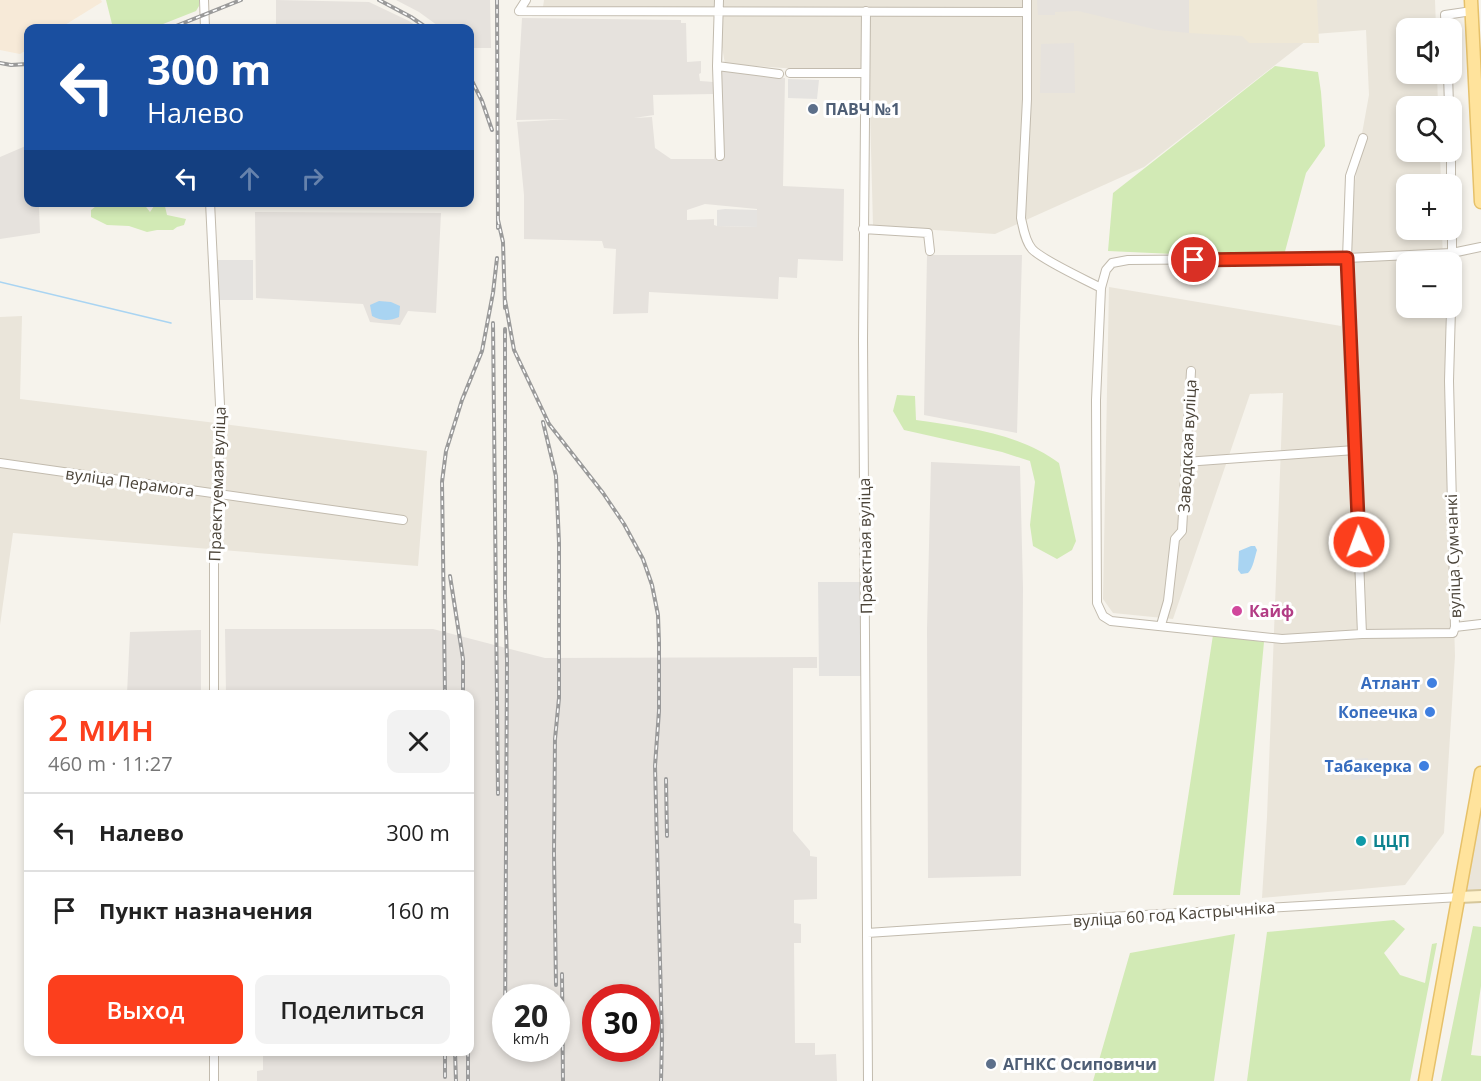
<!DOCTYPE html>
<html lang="ru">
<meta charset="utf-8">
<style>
body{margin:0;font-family:"Open Sans",sans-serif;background:#f2f2f2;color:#222;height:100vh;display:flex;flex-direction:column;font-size:22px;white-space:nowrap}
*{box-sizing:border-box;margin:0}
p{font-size:20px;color:#767676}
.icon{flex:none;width:33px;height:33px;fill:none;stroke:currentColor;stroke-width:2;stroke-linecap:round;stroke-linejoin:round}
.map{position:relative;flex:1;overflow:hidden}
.sheet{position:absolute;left:24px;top:690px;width:450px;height:366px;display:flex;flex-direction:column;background:#fff;border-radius:12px;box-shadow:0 3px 9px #0003}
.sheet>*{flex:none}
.top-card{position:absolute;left:24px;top:24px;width:450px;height:183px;border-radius:12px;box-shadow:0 3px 9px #0003;background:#1a4fa0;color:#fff;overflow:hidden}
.controls{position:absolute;left:1396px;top:18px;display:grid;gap:12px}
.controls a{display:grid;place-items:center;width:66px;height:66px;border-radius:12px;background:#fff;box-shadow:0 3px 9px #0003;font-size:30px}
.speed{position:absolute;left:492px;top:984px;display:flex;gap:12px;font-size:30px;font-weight:700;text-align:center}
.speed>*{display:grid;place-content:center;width:78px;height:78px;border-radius:50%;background:#fff;box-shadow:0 3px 9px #0003;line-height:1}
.speed small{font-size:15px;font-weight:400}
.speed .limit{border:9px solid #d22;background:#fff;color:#111}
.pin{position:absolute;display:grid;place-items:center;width:51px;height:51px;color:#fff;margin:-26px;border:3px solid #fff;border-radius:50%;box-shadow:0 2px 6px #0007}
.me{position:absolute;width:66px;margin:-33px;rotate:358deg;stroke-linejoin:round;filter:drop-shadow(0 0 4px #0008)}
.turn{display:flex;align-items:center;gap:21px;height:126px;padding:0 24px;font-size:27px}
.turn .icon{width:78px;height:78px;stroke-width:2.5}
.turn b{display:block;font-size:42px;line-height:51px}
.lanes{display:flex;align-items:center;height:57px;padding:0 24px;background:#0003;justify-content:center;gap:30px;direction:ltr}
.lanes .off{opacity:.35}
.round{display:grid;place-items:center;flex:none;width:63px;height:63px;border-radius:12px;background:#f2f2f2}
.headline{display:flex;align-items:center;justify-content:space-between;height:102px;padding:0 24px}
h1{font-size:36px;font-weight:600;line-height:45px;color:#fc3f1d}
.button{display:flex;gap:12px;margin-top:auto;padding:12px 24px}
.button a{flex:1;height:69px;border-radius:12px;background:#fc3f1d;color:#fff;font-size:24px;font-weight:600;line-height:69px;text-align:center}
.button a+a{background:#f2f2f2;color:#222}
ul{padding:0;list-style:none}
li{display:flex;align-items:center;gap:18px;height:78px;padding:0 24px;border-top:2px solid #e0e0e0}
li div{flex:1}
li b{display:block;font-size:22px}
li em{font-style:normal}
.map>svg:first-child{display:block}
</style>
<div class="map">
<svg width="1481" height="1081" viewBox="0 0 1481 1081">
<rect width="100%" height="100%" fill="#f6f3ec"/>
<path fill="#eae5da" d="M544,0h891l1,28h-29v46h30l1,32h-31v46h33l1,32h-34v46h35l1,32h-36v46h38l10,348 -11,177 -39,52 -143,13 5,-81 16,-424 -33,1 -77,225 -60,-6 -10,-14 6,-312 232,39 16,-165 12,-66 -3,-65 -51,4 -171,133 -149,67 -122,-8 -4,-152 -144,-10 -9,-51 -173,-6z
M22,316l-2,83 188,23 219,29 -9,115 -405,-33 -13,92v-308z
M1481,808v85h-15z"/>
<path fill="#f7ead8" d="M0,0h101l1,2 -42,26h-32v21l-8,5 -20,-4z"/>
<path fill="#e6e2dd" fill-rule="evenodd" d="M276,0l93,2 40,19 10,7h-143z
M396,0h94l1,48h-21v-20h-29l-22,-16z
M1037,0h152v33l-31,-3 -80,-19 -23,1v3h-17z
M522,18l159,2v3h5l1,39 14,-1v12l-2,1 1,7 14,1v12l-61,1 1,20 -20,3 18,-1 3,31 16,11h43l3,-90 68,9 -2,108 61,3 -1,72 -45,-2 -1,19 -18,-1 -1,22 -129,-7 -1,21 -35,1 3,-65 -12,-1 -2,-7 -78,-2v-44l-7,-73 53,-3 -54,1zM705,204l52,5v18l-40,-1 -3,-1v-6l-27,1v-10z
M1074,43l1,50h-35l1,-49z
M28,145v57l18,1v3l-7,1 1,26 -40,6v-82z
M255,212l186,1 -5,100 -28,-2 -8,14 -30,-3 -7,-18 -107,-6z
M927,255h95l-5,178 -93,-18z
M931,462l89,4 3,122 -2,288 -93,2 -1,-249z
M225,629h208l112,29 272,-1v11h-24v163l17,20v5l7,1v42l-23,1v23l7,1v19h-7l1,100h20v12l21,-1 1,27h-580v-10l6,-1v-18h207v-358h-244zM506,998h50v50h-50zM596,998h50v50h-50z
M201,630v64h-74l3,-62z"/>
<path fill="#efe8d6" d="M1189,0h128l2,43h-70l-7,-7 -53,-3z"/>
<path fill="#d2eab5" d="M106,0h93v6l-3,5 -43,17h-40z
M1275,66l43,6 3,20 4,54 -19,27 -23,86 -175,-8 5,-58z
M164,202l3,13 19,4 -2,6 -7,2 -4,3h-16l-10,2 -18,-6 -22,-1 -16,-8v-7l9,-7 12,2 31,-2 7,9 6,-9z
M897,395l18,1 1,24c49,7 103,13 143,43l17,78 -4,9 -15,9 -24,-13 -3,-21 5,-43 -5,-21 -28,-9 -98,-22 -11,-19z
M1213,635l51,7 -24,253h-67z
M1394,920l11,9 -21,24 16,22 25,8 7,-39 5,-1 -27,138h-163l20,-149z
M1473,926l8,1v59l-10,69 10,1v25h-40z
M1235,934l-21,147h-121l37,-128z"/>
<path fill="#e5e3e0" d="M788,79l31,1 -2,19 -29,-1z
M725,209l32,1v17l-40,-1v-16z
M218,260h35v40h-35z
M818,582h48v94h-47z
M1368,758l2,20 -19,2 -1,-21z"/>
<path fill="#a9d4f2" d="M379,301l12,1 9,4 -1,11c-9,4 -18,4 -27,-1l-2,-11z
M1251,546h4l2,4c-2,6 -4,19 -9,23l-7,1 -3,-4 1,-19z"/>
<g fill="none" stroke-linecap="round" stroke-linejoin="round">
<path stroke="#a9d4f2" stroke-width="1.5" d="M0,282l171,41"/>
<defs>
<path id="street" d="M204,0l1,28
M719,0l-2,66 3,90
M1027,0v99l-6,119c2,9 4,23 11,31 10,11 54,31 69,39
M519,11l508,1
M519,11l7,-11
M866,11l-3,329 5,741
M1446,28l-1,-13 27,-4
M717,66l62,8
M790,73h75
M1448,74l1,32
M1363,138l-13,38 -3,82 -219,2 -16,3 -6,7 -5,18 -5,112 1,203 6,13 8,5 171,18 80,-5 91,-1 2,-6 -6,-246 2,-73
M1451,152v32
M210,202l11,223 -7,129v140
M863,229l65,4 2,18
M1452,229v37
M1185,462l170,-12
M0,463l403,57
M1161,625l7,-24 7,-62 7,-8 9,-160
M1455,627l26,-3
M1362,634l-15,-376 105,-5 29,-6
M867,933l260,-17 333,-19
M214,1052v29"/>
<path id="secondary" d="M1460,897l21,-1"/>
<path id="primary" d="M1471,0l10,202
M1425,1081l56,-308"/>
</defs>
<use href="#street" stroke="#c2bbae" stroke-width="10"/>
<use href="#secondary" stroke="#d6c79b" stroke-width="14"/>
<use href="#primary" stroke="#e6c16a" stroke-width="15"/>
<use href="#street" stroke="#fff" stroke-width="8"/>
<use href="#secondary" stroke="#fff3cd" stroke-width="10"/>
<use href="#primary" stroke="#ffe39c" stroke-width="12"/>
<defs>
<path id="rail" d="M379,0l32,17 16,11
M497,0l1,228
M171,28l70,-28
M0,63l11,2 17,-1
M470,77l12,24 10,29
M498,220l5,22 2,66
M505,300l9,50 35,74 54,69 21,31 19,35 9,26 6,30 1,28v68l-4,55 7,273 -1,42
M493,323l5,471
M543,422l13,54 3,67v155l-4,41 -1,115 2,131
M450,576l13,83v35
M445,694l-3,-212 4,-31 16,-51 20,-49 11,-58 4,-35
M666,779l1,57
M562,974l1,107
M505,1031l2,-370 -2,-65v-267
M455,1052l1,29
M468,1052v29
M445,1077v-25"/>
</defs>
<use href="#rail" stroke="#9a9a9a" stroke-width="4"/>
<use href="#rail" stroke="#fff" stroke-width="1.5" stroke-dasharray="4.5" stroke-linecap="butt"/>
</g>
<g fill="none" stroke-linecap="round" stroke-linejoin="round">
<defs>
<path id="route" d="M1194,260l153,-2 12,284"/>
</defs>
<use href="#route" stroke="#a42913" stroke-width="15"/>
<use href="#route" stroke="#fc3f1d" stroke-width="10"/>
</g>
<g fill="#5c6f8a" stroke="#fff" stroke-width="2">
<circle cx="813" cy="109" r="6"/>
<circle cx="991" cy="1064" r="6"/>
</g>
<circle fill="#d1479c" stroke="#fff" stroke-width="2" cx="1237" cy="611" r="6"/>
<g fill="#3f7fe0" stroke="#fff" stroke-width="2">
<circle cx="1432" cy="683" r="6"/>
<circle cx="1430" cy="712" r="6"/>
<circle cx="1424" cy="766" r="6"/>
</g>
<circle fill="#0f9aa8" stroke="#fff" stroke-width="2" cx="1361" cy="841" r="6"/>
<g text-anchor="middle" stroke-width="6" stroke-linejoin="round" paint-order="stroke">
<g font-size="16" font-weight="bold" fill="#4e5e75" stroke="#fff" text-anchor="start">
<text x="825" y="115">ПАВЧ №1</text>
<text x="1003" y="1070">АГНКС Осиповичи</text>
</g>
<g font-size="16" fill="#4b4439" stroke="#fff">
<text transform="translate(1187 446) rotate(-87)" y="6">Заводская вуліца</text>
<text transform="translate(130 482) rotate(8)" y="6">вуліца Перамога</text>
<text transform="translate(217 484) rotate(-88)" y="6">Праектуемая вуліца</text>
<text transform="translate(865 546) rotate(-91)" y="6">Праектная вуліца</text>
<text transform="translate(1453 556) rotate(-92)" y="6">вуліца Сумчанкі</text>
<text transform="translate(1174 914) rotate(-4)" y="6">вуліца 60 год Кастрычніка</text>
</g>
<g font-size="16" font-weight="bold" fill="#b23c85" stroke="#fff" text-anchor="start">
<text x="1249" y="617">Кайф</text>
</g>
<g font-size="16" font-weight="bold" fill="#366cbe" stroke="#fff" text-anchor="end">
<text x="1420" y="689">Атлант</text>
<text x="1418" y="718">Копеечка</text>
<text x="1412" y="772">Табакерка</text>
</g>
<g font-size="16" font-weight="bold" fill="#0d838f" stroke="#fff" text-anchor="start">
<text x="1373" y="847">ЦЦП</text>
</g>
</g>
</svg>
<div class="controls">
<a><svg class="icon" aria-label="sound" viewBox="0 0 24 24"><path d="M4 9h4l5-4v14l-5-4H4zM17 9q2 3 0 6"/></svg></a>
<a><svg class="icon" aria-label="search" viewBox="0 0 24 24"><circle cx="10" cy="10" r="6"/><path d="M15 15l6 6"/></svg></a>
<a>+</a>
<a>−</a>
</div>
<div class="speed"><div>20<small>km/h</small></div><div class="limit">30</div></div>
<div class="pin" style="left:1194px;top:260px;background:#d93025"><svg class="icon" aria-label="arrive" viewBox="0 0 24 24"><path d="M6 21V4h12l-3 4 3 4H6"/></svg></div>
<svg class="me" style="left:1359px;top:542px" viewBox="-20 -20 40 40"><circle r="17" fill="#fc3f1d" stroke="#fff" stroke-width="3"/><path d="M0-11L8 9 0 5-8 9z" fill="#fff"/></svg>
<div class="top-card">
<div class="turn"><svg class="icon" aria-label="left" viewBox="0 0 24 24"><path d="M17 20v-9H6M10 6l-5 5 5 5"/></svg><div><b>300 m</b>Налево</div></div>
<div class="lanes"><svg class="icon" aria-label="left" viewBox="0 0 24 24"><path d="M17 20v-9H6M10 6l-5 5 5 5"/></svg><svg class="icon off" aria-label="ahead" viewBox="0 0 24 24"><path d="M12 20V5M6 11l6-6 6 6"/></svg><svg class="icon off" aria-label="right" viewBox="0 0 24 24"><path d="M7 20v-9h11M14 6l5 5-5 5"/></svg></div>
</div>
<section class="sheet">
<div class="headline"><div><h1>2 мин</h1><p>460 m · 11:27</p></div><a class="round"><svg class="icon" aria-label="close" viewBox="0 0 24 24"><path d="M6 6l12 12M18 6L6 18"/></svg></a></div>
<ul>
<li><svg class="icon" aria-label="left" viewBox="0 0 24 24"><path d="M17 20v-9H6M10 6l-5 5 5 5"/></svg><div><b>Налево</b></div><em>300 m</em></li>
<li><svg class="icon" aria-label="arrive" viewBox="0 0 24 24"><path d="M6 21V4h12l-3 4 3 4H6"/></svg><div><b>Пункт назначения</b></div><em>160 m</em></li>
</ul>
<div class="button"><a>Выход</a><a>Поделиться</a></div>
</section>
</div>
